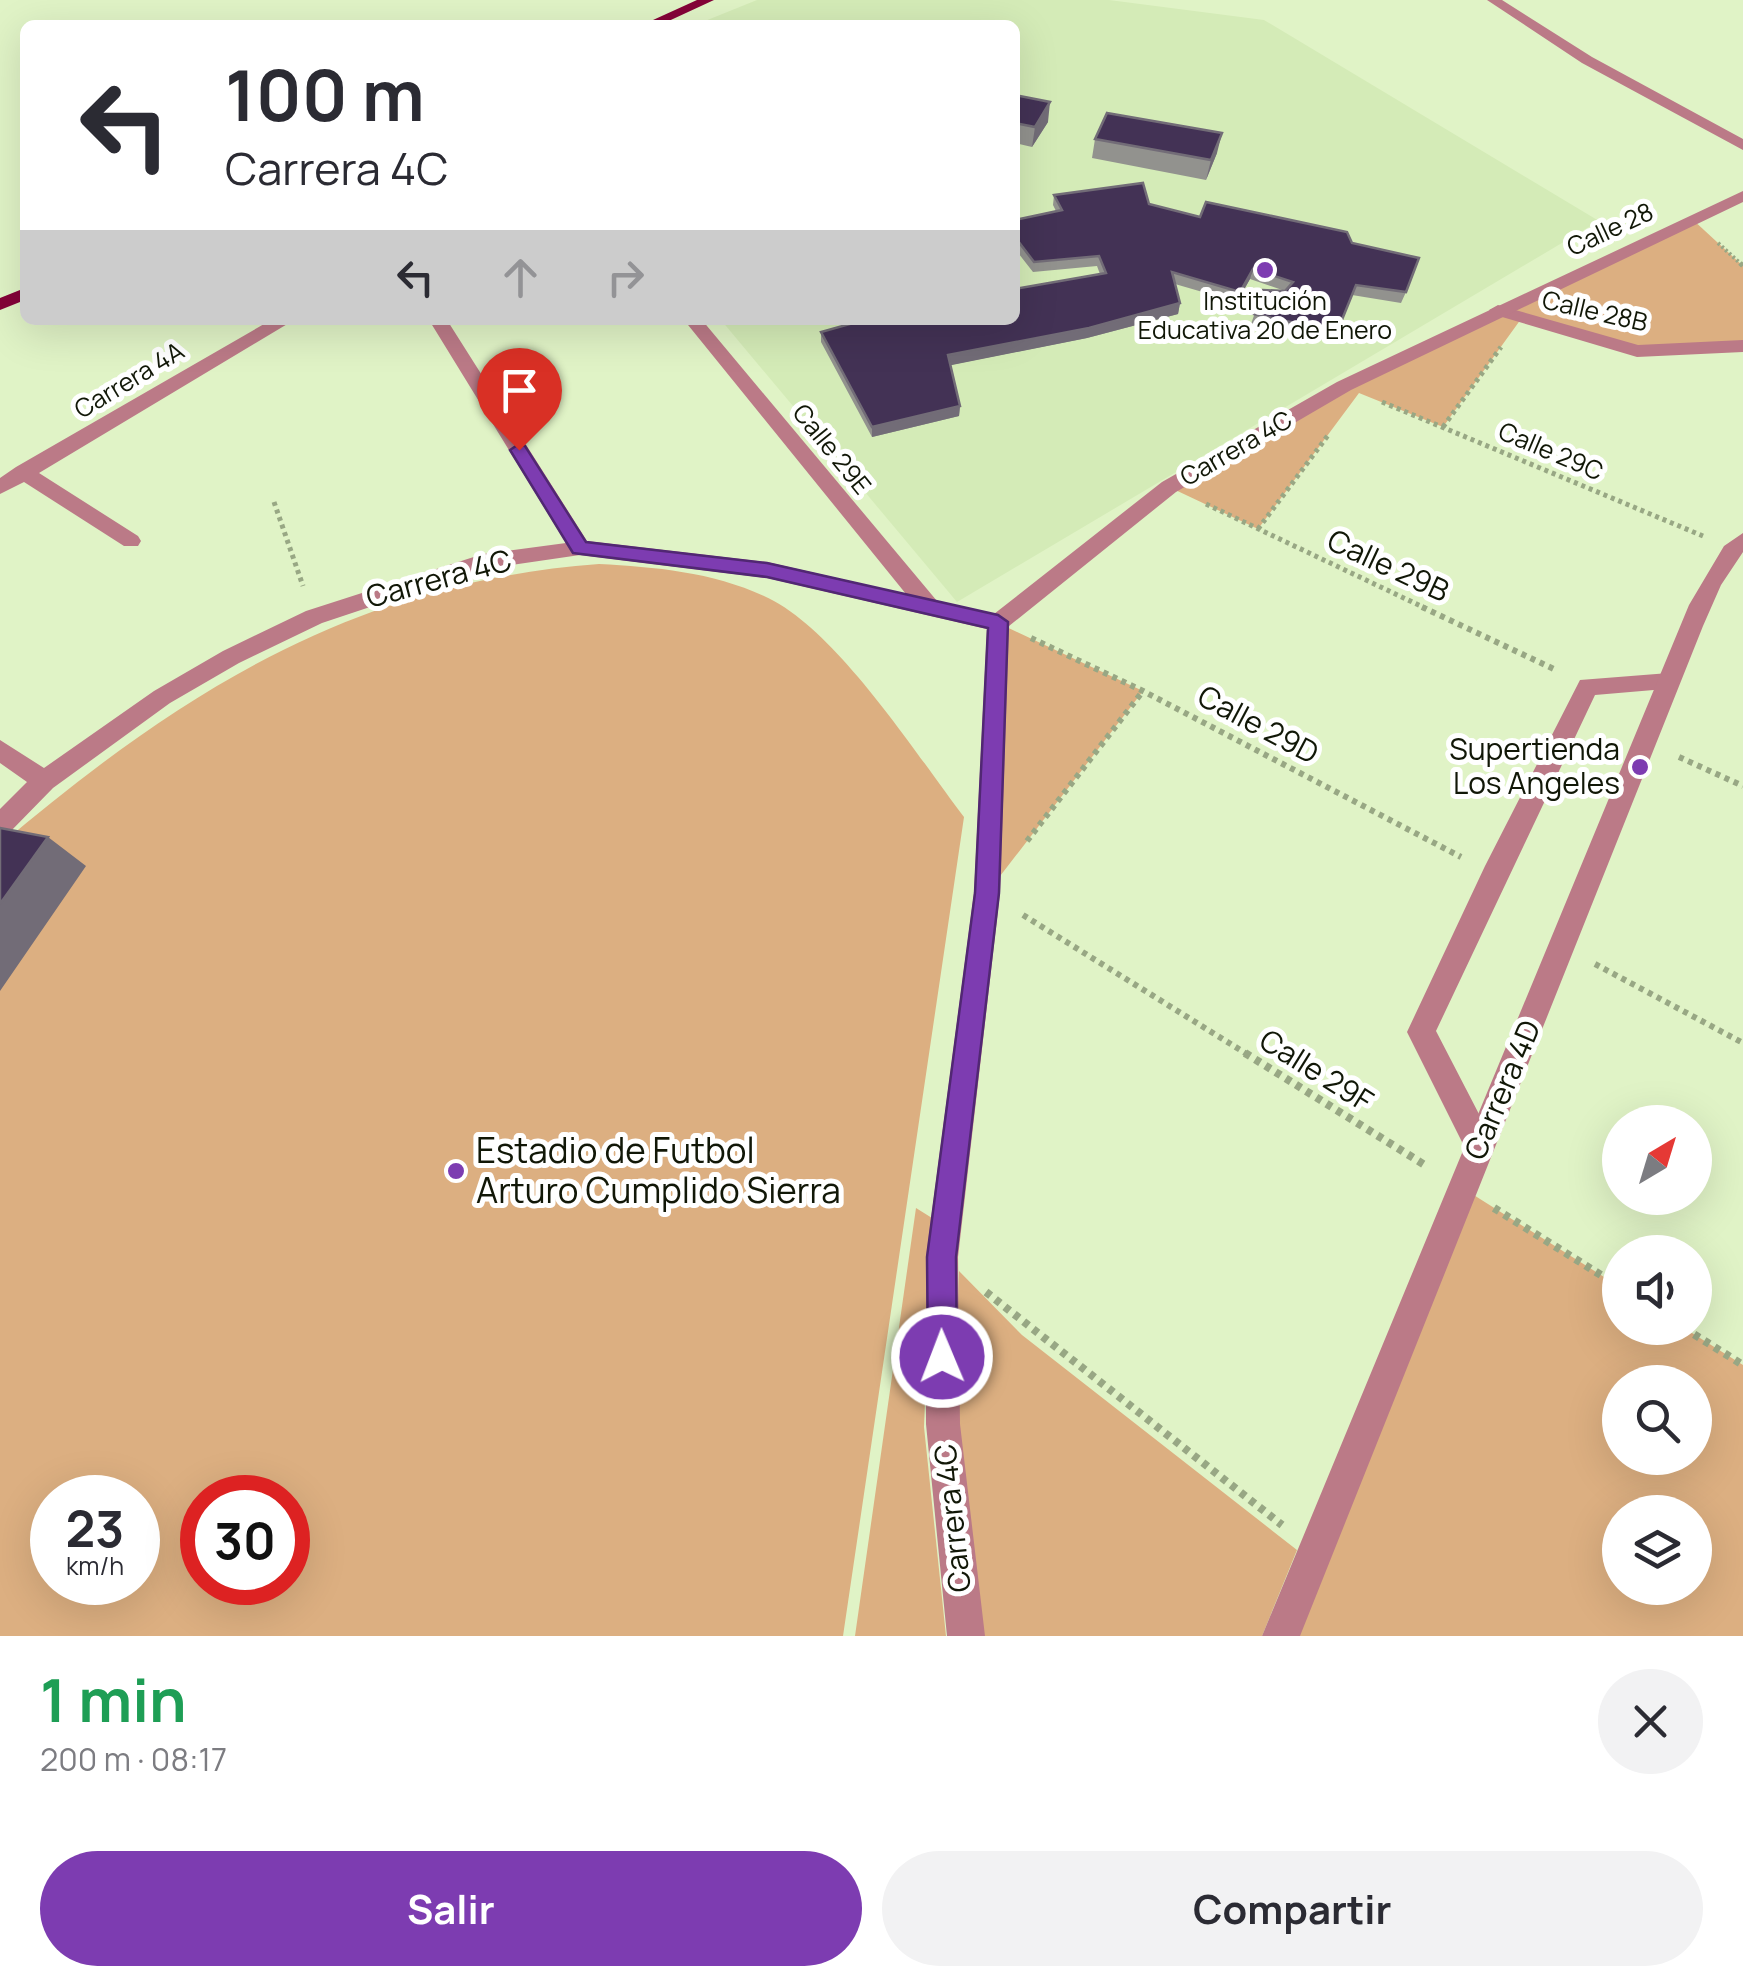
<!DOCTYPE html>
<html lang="es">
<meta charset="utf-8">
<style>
body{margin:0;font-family:Manrope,sans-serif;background:#f2f2f3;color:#2b2b33;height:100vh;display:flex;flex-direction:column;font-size:38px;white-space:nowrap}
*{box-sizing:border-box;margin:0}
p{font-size:32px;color:#7c7c81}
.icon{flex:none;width:55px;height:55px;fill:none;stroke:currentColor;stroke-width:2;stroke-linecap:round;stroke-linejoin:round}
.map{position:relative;height:1636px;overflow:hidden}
.details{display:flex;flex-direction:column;background:#fff;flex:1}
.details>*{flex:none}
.top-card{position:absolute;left:20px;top:20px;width:1000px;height:305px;border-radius:15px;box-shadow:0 10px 40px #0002;background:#fff;color:#2b2b33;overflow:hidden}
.needle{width:65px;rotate:38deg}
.tools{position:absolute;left:1602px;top:1105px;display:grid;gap:20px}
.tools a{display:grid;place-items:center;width:110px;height:110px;border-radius:50%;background:#fff;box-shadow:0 10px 40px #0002;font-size:50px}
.speed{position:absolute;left:30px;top:1475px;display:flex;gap:20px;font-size:50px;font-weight:700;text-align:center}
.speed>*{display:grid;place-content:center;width:130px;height:130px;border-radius:50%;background:#fff;box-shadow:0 10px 40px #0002;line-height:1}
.speed small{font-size:25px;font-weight:400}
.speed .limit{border:15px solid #d22;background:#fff;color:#111}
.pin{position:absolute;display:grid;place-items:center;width:85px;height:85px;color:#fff;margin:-102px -42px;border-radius:50% 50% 50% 0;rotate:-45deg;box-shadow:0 0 10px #0007}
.pin .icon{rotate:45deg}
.me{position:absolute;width:110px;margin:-55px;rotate:359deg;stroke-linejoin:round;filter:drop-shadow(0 0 8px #0008)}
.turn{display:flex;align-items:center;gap:35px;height:210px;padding:0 40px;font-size:45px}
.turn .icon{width:130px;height:130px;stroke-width:2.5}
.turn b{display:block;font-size:70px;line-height:85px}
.lanes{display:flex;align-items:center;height:95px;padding:0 40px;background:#0003;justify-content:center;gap:50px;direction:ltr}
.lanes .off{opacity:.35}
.round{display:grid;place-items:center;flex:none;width:105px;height:105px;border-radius:52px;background:#f2f2f3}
.overview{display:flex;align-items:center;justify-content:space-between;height:170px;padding:0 40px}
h1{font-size:60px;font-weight:700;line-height:75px;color:#1e9e55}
.cta{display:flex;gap:20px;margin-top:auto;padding:20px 40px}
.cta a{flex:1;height:115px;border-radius:60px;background:#7d3cb1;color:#fff;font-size:40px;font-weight:700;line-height:115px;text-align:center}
.cta a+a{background:#f2f2f3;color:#2b2b33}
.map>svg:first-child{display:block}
</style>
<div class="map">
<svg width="1743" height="1636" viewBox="0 0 1743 1636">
<rect width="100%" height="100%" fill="#e0f3c6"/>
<path fill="#d4ebb7" d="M757,0h352l155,20 335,201 -642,381 -236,-282h294v-295h-320z"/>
<path fill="#dcaf81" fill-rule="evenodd" d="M1691,218l52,48v80l-106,5 -116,-32 -78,108 -84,-34 -101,136 -89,-42 175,-101z
M599,564c56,3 113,8 165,32 72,32 151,157 200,221l-121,819h-843v-791c182,-154 355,-263 599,-281zM52,1498h86v84h-86zM202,1498h86v84h-86z
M998,623l145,68 -156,202z
M1461,1187l159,100v41h64l59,37v271h-462zM1620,1382h75v76h-75zM1620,1512h75v76h-75z
M916,1208l16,10 -8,209 22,209h-91z
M959,1271l63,64 275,215 -35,86h-279l-28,-213z"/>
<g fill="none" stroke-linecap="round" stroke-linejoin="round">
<path stroke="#98a784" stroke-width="4" stroke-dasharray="2.5 2.5" stroke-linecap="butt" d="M1718,243l24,22"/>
<path stroke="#98a784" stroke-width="5" stroke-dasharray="4 4" stroke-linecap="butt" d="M1740,263l3,3
M1382,402l321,134
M1443,427l58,-80
M274,502l29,84
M1206,504l221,105
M1258,529l71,-95"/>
<path stroke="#98a784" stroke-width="6" stroke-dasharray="5 5" stroke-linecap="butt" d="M1422,607l134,63
M1031,638l112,53 318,166
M1679,757l64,29
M1027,841l116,-150
M1023,915l227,141
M1595,964l148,79"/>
<path stroke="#98a784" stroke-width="8" stroke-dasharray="6 6" stroke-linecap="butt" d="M1245,1053l183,114
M1494,1208l126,79
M986,1292l296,233
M1684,1328l59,37"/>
<path fill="#bb7a87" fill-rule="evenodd" d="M1487,0h15l90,57 151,82v11l-161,-87z
M1498,305l140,40 105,-5v12l-106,5 -145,-43 -3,-4z
M1669,673l8,3 3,6 -3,6 -82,7 -159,336 59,114 -4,11 -11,4 -11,-4 -62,-124 78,-166 95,-186z"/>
<path fill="#bb7a87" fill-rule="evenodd" d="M1743,191v11l-392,188 -175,102 -167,134 -9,267 -42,364 2,167 25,212h-38l-21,-212v-167l48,-364 13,-264 -220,-51 -187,-23 -96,14 -162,54 -83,40 -69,40 -117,85 -44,45 -9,3v-27l27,-27 -27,-19v-23l44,28 110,-77 69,-40 83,-40 177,-57 83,-11 -137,-223h18l140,221 180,21 139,32 -222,-274h18l235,281 57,13 168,-132 175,-100z
M271,320h23l-255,153 99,63 3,5 -3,5h-14l-100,-64 -24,12v-16l16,-11z"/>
<path fill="#bb7a87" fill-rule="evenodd" d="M1743,533v19l-22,33 -18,41 -403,1010h-38l427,-1031 35,-59z"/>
<path fill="#840338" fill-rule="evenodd" d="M697,0h17l-54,25h-18z
M25,288v12l-25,10v-12z"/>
</g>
<path fill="#92928e" d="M1015,95l33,27 -16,25 -17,-4z
M1095,139l122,14 -11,27 -114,-22z
M1054,195l95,9 51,13 152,26 54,49 -5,11 -49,-8 -20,47 -81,-18 12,-34 22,1 -35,-12 -13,23 -62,-18 5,19 -2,11 -91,24 -137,27 10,41 -1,10 -87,21 -51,-95v-10l279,-58 -3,-8 -64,6 -18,-23v-29l41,-9 -3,-6z"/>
<path fill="#726c77" d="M1050,102l-2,20 -16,25 3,-20z
M1222,133l-5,20 -11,27 5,-20z
M1253,269l-3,10 -13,23 3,-10z
M1180,303l-2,11 -91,24 -140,28 1,-11z
M960,406l-1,10 -87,21v-10z
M48,837l38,29 -86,125v-87z"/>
<path fill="#433255" stroke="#726c77" stroke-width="2.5" d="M1015,95l35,7 -15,25 -20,-4z
M1107,113l115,20 -11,27 -116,-21z
M1143,183l6,21 51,13 6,-15 141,30 5,11 67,15 -13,34 -50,-7 -19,47 -83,-18 9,-24 22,1 8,-9 -40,-13 -13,23 -68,-20 8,31 -91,25 -141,27 12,51 -88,21 -51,-95 43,-12h151v-31l91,-16 -7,-17 -65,6 -19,-25v-17l47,-10 -8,-15z
M0,828l48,9 -48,67z"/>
<path fill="#7d3cb1" stroke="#512773" stroke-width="2.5" d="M519,444l6,2 61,96 181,21 231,52 10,7 -9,271 -43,364 1,100 -4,11 -11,4 -10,-4 -4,-11 -1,-100 48,-364 13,-265 -221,-51 -194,-24 -63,-103z"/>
<g fill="#7d3cb1" stroke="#fff" stroke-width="4">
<circle cx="1265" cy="270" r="10"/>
<circle cx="1640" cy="767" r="10"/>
<circle cx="456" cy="1171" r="10"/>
</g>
<g text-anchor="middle" stroke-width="10" stroke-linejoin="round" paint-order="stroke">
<g font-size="25" fill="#111707" stroke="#fff">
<text transform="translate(1610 229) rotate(-25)" y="9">Calle 28</text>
<text transform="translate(1595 311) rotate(13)" y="9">Calle 28B</text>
<text transform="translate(129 380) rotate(-31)" y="9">Carrera 4A</text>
<text transform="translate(1236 448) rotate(-30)" y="9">Carrera 4C</text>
<text transform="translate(832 449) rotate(51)" y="9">Calle 29E</text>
<text transform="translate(1551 451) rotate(23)" y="9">Calle 29C</text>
</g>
<g font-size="25" fill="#111707" stroke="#fff">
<text x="1265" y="310">Institución<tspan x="1265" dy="29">Educativa 20 de Enero</tspan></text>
</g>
<g font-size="30" fill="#111707" stroke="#fff">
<text transform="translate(1388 566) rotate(25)" y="10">Calle 29B</text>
<text transform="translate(439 579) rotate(-15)" y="10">Carrera 4C</text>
<text transform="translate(1258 725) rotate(28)" y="10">Calle 29D</text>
<text transform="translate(1316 1071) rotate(32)" y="10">Calle 29F</text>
<text transform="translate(1503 1090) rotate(-67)" y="10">Carrera 4D</text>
<text transform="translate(953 1518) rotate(-96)" y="10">Carrera 4C</text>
</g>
<g font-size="30" fill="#111707" stroke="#fff" text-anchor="end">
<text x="1620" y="760">Supertienda<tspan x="1620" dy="34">Los Angeles</tspan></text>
</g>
<g font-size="35" fill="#111707" stroke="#fff" text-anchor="start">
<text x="476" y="1163">Estadio de Futbol<tspan x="476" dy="40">Arturo Cumplido Sierra</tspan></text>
</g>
</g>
</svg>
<div class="tools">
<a><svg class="needle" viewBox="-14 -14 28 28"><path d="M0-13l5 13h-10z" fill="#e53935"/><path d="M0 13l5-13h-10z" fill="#7c7c81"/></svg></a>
<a><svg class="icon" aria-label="sound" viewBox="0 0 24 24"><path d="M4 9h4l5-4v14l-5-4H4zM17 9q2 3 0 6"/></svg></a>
<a><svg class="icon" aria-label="search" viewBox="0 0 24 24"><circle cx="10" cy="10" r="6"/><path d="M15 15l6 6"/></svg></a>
<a><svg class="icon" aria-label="layers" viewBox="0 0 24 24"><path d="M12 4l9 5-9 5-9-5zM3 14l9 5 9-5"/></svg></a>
</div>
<div class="speed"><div>23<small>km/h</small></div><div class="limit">30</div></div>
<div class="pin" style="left:519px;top:450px;background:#d93025"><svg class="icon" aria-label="arrive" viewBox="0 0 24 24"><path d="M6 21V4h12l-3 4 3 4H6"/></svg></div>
<svg class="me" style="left:942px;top:1357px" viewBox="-20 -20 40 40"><circle r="17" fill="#7d3cb1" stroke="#fff" stroke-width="3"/><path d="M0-11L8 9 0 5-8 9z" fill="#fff"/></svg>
<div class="top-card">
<div class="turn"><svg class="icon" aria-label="left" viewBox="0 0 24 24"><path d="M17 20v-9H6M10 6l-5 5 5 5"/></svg><div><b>100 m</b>Carrera 4C</div></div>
<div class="lanes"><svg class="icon" aria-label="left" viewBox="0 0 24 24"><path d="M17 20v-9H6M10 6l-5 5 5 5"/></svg><svg class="icon off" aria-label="ahead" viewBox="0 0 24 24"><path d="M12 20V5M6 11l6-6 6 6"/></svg><svg class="icon off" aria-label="right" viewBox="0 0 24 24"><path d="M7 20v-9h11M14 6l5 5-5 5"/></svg></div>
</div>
</div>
<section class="details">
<div class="overview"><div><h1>1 min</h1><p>200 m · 08:17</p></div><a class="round"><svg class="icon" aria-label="close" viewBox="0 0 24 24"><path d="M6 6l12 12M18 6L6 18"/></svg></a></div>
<div class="cta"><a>Salir</a><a>Compartir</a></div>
</section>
